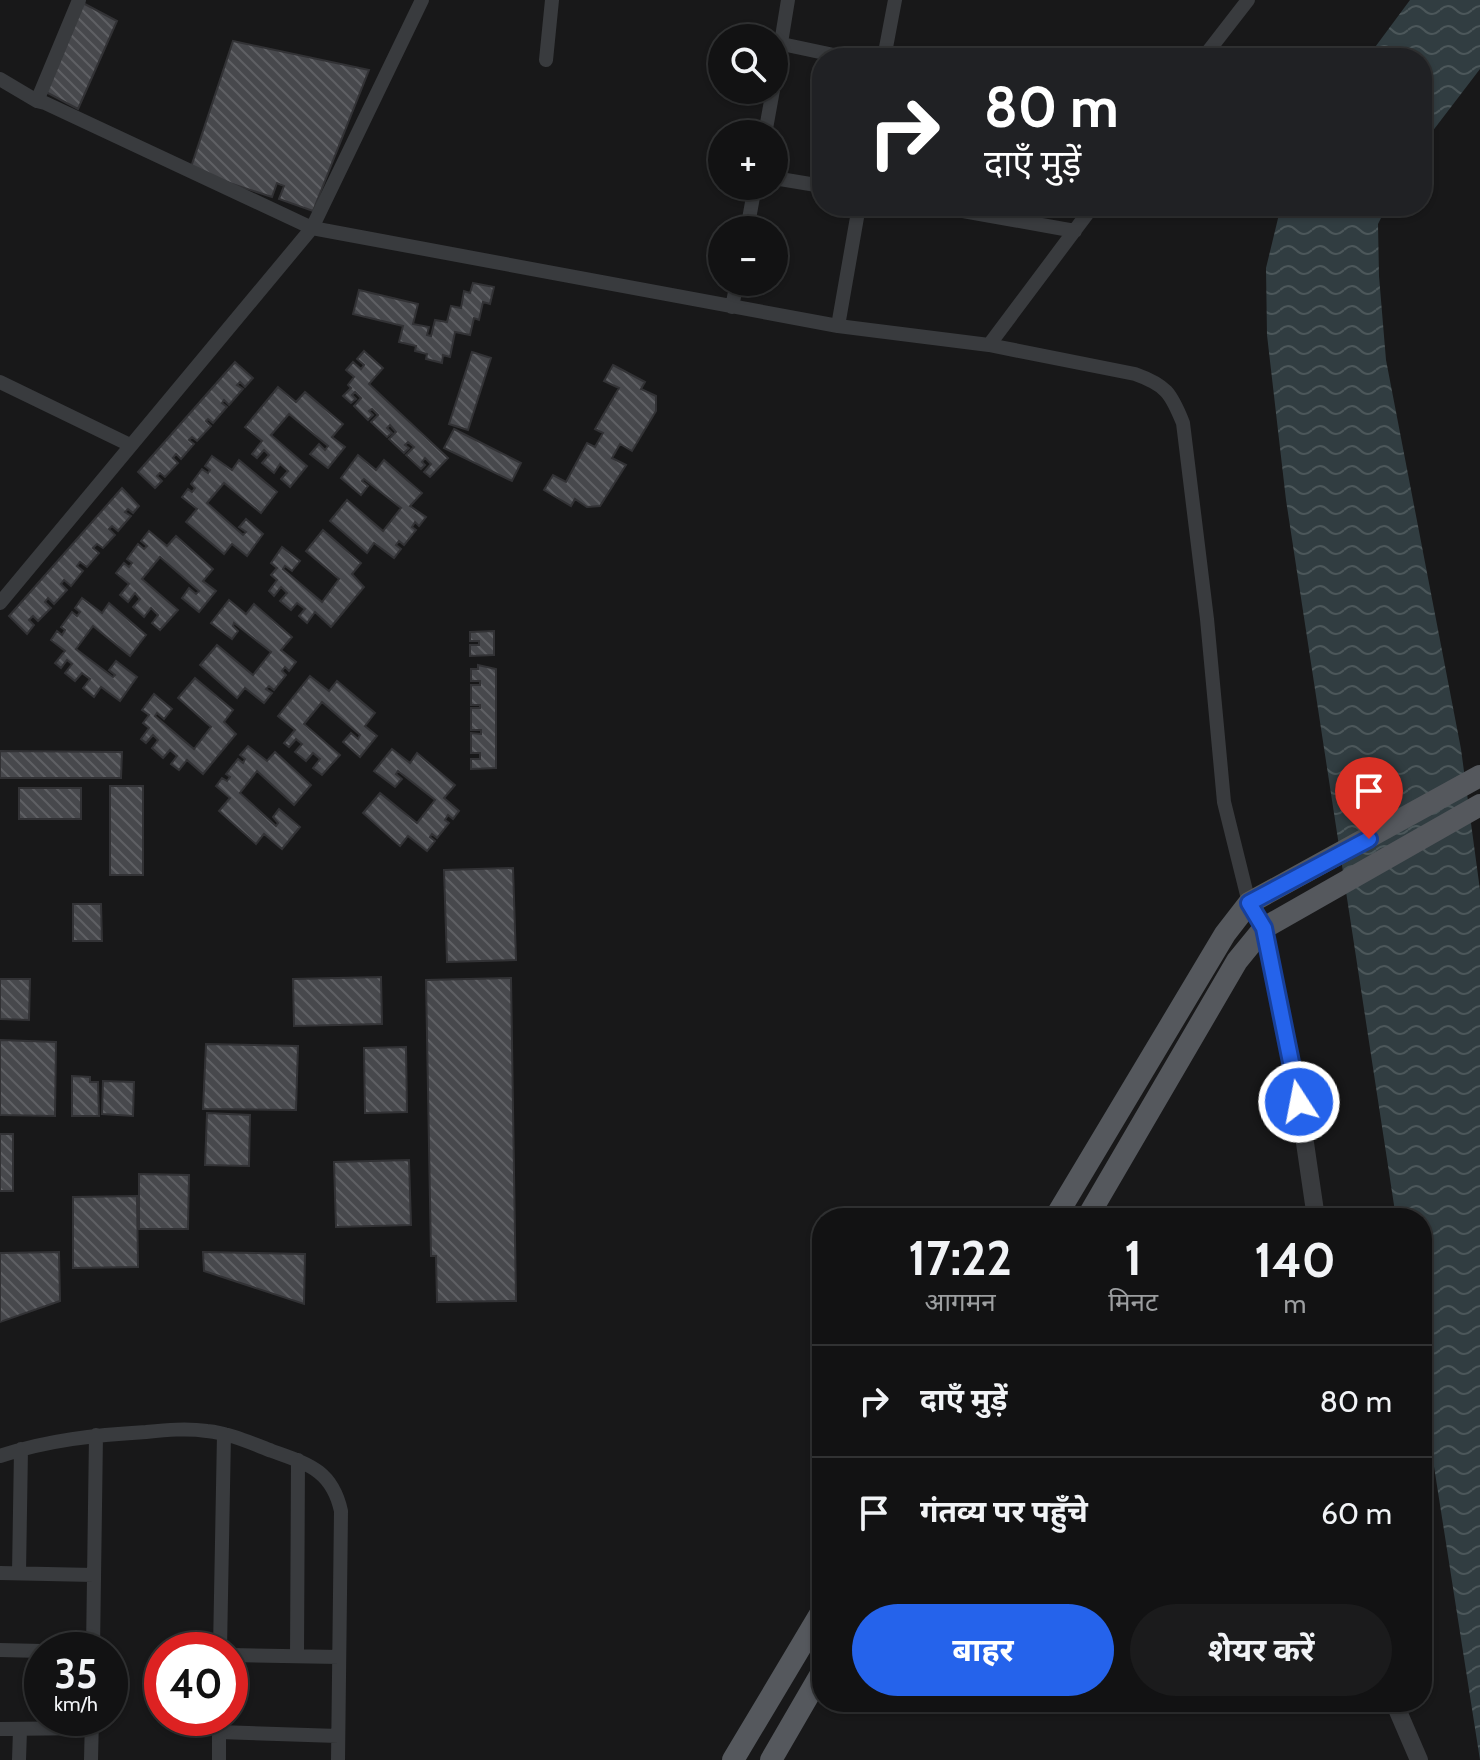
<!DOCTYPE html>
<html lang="hi">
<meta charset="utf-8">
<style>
body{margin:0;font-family:Cabin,"Noto Sans Devanagari",sans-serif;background:#1b1b1c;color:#f1f3f6;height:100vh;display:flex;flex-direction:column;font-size:30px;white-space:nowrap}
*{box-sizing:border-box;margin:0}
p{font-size:26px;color:#9c9ea0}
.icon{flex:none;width:44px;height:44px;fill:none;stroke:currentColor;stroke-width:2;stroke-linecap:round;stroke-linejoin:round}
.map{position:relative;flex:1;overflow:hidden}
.side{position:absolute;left:812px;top:1208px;width:620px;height:504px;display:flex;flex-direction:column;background:#121213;border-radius:32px;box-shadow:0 2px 6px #0004,0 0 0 2px #313233}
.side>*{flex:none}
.guide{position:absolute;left:812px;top:48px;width:620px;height:168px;border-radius:32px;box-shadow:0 2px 6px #0004,0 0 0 2px #313233;background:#202124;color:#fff;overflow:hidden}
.buttons{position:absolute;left:708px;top:24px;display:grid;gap:16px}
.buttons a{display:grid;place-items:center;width:80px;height:80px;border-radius:50%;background:#121213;box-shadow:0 2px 6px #0004,0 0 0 2px #313233;font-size:40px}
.speed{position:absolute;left:24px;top:1632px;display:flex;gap:16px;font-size:40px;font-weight:700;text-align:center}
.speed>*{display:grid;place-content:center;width:104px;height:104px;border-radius:50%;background:#121213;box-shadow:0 2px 6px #0004,0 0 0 2px #313233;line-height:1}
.speed small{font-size:20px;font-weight:400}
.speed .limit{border:12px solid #d22;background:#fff;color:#111}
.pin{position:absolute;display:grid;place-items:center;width:68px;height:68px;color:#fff;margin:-82px -34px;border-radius:50% 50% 50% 0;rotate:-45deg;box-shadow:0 0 8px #0007}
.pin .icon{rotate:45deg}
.me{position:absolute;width:88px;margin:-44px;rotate:349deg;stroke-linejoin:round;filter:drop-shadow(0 0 6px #0008)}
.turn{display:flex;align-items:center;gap:28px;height:168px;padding:0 40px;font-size:36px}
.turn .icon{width:104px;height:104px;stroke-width:2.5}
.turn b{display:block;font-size:56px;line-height:68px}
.eta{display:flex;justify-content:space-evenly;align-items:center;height:136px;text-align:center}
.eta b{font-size:48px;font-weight:700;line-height:56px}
.action{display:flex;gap:16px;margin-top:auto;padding:16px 40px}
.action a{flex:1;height:92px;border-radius:48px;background:#2563eb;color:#fff;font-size:32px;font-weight:700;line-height:92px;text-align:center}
.action a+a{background:#1b1b1c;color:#f1f3f6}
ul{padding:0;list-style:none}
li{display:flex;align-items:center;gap:24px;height:112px;padding:0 40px;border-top:2px solid #313233}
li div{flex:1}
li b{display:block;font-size:30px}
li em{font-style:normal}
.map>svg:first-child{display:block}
</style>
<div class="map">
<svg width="1480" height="1760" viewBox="0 0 1480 1760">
<defs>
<pattern id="water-waves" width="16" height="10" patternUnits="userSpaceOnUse" patternTransform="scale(2)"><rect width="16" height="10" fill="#313d41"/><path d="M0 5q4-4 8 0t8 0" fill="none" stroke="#4c575a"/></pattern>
<pattern id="building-back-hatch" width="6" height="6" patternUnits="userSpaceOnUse" patternTransform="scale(2)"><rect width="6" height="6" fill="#47484c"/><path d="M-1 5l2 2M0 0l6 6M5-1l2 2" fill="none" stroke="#5f6064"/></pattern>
</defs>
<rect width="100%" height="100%" fill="#181819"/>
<path fill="url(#water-waves)" d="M1410,0h70v69l-58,76v-87h-55z
M1281,206h106l-9,18 1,52 7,84 75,389 19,141v870l-58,-370v-172h-26l-110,-718 -19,-165 -1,-67z"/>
<path fill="url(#building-back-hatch)" stroke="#323235" stroke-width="2" d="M81,2l36,19 -39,88 -34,-18z
M233,41l136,29 -56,141 -34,-12 5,-13 -7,-3 -5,14 -82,-27z
M473,283l21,4 -4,17 -7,-2 -4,18 -5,-2 -4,17 -15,-3 -5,25 -7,-2 -1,8 -16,-4 1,-5 -12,-3 1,-5 -17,-4 4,-16 -50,-12 6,-24 59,14 -5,20 16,3 -2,8 4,1 4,-16 12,2 4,-16 10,2 3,-17 6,2z
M364,351l19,17 -14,16 79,74 -18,19 -6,-5 7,-8 -6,-6 -3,4 3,3 -4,4 -15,-14 8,-8 -6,-5 -3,3 4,3 -5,5 -15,-14 7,-7 -6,-7 -3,3 5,5 -5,4 -16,-15 7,-7 -6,-6 -3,2 4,4 -5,5 -14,-14 7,-8 -6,-6 -3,3 4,4 -5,4 -8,-7 8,-8 -3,-3 6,-8 -8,-7 7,-8 8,7 3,-4 -7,-6z
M472,352l19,6 -23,72 -19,-6z
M235,362l18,16 -8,9 -5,-5 -3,3 6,4 -14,16 -5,-5 -2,3 5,4 -14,16 -5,-4 -2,2 5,5 -14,15 -5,-4 -3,3 5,4 -13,15 -5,-5 -3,4 5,5 -13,14 -5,-4 -3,3 5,5 -7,7 -17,-16z
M613,365l32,17 -4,7 15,7v15l-24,40 -12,-7 -8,14 14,7 -26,41 -13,1 -12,-8 -4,7 -27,-16 9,-15 13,7 21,-39 8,4 8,-14 -8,-4 24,-41 -15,-7z
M278,387l18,15 9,-10 38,32 -11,13 13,10 -17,21 -18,-14 9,-10 6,6 3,-4 -39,-32 -18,21 36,31 -17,21 -9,-8 7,-8 -8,-7 -6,9 -12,-10 7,-8 -5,-5 -7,8 -5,-4 10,-13 -17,-14z
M454,429l67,34 -9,18 -68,-33z
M358,455l18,15 8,-10 38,33 -12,13 16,11 -7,9 -4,-4 -3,5 4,3 -12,15 -5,-4 -3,4 5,4 -7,9 -20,-15 -7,10 -37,-32 17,-21 36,31 18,-23 -37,-29 -2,2 6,5 -7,9 -20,-17z
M212,456l20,14 7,-10 38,32 -16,21 -37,-30 -17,20 36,32 3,-3 -7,-5 7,-8 17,15 -16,22 -15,-12 -8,10 -38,-32 11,-13 -15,-12 6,-8 4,3 3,-4 -4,-4 11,-15 6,4 2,-3 -5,-4z
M122,488l17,18 -6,7 -5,-4 -3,3 6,4 -13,15 -6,-5 -3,3 6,6 -12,13 -6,-4 -4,4 6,5 -12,14 -7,-5 -3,4 6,5 -12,15 -7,-6 -3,4 6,6 -13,14 -6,-6 -3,4 6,6 -13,13 -5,-5 -4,4 5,5 -7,9 -18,-18z
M323,530l38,33 -9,11 12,13 -33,40 -16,-15 -8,11 -8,-7 6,-7 -8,-6 -6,7 -11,-9 7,-8 -6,-6 -7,9 -5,-5 8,-11 -6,-5 6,-7 -6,-5 11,-16 18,14 -8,10 -7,-5 -2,3 39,33 17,-23 -33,-28z
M149,531l18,15 9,-10 37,33 -10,12 13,10 -17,21 -17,-14 7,-10 7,6 3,-3 -39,-34 -18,22 36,31 -18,20 -8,-7 6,-8 -7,-7 -7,9 -11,-10 7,-8 -5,-6 -7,9 -8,-7 9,-11 -13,-11 8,-10 5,4 3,-4 -5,-4 11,-15 6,5 3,-3 -6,-5z
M82,598l20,15 7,-10 37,32 -16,21 -37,-30 -17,23 37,28 2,-2 -6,-5 7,-9 21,16 -17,24 -19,-14 -7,10 -11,-9 7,-9 -8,-6 -7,8 -10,-8 7,-9 -5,-4 -6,8 -6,-5 10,-12 -14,-11 6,-9 5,4 3,-5 -4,-3 11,-15 5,4 3,-4 -5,-4z
M229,600l17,14 8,-10 38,33 -11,13 15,12 -7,9 -4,-4 -3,4 4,4 -12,15 -5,-4 -3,3 6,4 -8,10 -19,-15 -8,10 -37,-33 17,-20 36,30 18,-23 -37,-29 -1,3 5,5 -6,8 -21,-16z
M494,631v24l-24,1v-11h9v-4h-9v-9z
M478,665l18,4v99l-25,1v-10h9v-6h-9v-20l10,1v-4h-10v-22h9v-3h-9v-20h9v-4h-9v-12h7z
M310,676l19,15 8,-10 38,32 -10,13 12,10 -17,21 -17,-15 8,-9 7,6 2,-4 -38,-33 -18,22 36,31 -18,20 -9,-7 7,-9 -7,-6 -7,8 -11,-9 7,-8 -6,-5 -7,8 -5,-4 11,-13 -17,-14z
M195,678l38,32 -9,12 12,12 -33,40 -16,-14 -8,10 -8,-6 6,-8 -7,-6 -7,8 -11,-10 6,-8 -5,-5 -7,8 -5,-4 8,-11 -6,-5 6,-8 -7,-5 12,-16 18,15 -8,10 -7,-6 -2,3 39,33 17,-22 -33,-29z
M248,746l19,15 8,-9 36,33 -17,20 -37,-34 -17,22 36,33 2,-3 -5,-6 6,-8 21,18 -18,22 -18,-15 -8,10 -37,-33 11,-13 -14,-12 6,-8 5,3 3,-4 -4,-3 12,-15 5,4 2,-4 -5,-4z
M392,749l18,14 7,-10 38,32 -11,13 15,13 -6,8 -5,-4 -3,5 4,3 -12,15 -5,-4 -2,3 5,4 -8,10 -19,-15 -8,10 -37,-33 17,-20 37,30 18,-23 -37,-29 -2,3 6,5 -7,8 -21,-16z
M0,751l122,1 -1,26h-121z
M110,786h33v89h-33z
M19,788h62v31h-62z
M513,868l3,92 -69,2 -3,-92z
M73,904h28l1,37h-29z
M381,977l1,47 -88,2 -1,-47z
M511,978l5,323 -79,1 -1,-46h-5l-5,-276z
M0,979h30l-1,41 -29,-1z
M0,1040l56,2 -1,74 -55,-1z
M206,1044l92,2 -2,64 -93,-1z
M406,1047l1,65 -42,1 -1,-65z
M72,1076l18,1v5h8l1,34h-27z
M103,1081l31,1 -1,34 -31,-2z
M207,1113l43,2 -1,51 -44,-1z
M0,1134h13v57h-13z
M409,1160l2,65 -75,2 -2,-65z
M139,1174l50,1 -1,54h-49z
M137,1196l1,71 -65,1v-71z
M59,1252l1,49 -60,21v-69z
M203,1252l102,2 -1,50 -100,-33z"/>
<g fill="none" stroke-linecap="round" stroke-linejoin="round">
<path stroke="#393b3e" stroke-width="14" d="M782,44l66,14
M884,58l11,-58
M1203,58l45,-58
M546,60l6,-60
M0,79l37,22 8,2 267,125 526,98 151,19 146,29c31,11 36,19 48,49l24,196 17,183 25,101
M774,86l14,-86
M37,101l42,-101
M765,134l8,-44
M774,178l48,8
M935,206l140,25
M747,230l8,-44
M732,307l5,-25
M838,326l21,-120
M989,345l104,-139
M0,382l130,63
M0,603l312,-375 110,-228
M0,1456c47,-16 96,-21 146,-24 20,-2 41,-4 61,-1 22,2 44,12 65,20 36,13 60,19 69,60l-3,249
M0,1573l94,2
M19,1573l2,-124
M0,1650l42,1
M93,1650l3,-215
M220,1650l4,-216
M230,1655l109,2
M297,1656l1,-196
M0,1729l92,-1
M219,1732l119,4
M19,1760l1,-30
M91,1760l1,-42
M219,1760v-42"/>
<path stroke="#393b3e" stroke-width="18" d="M1249,903l15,25 35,174 17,116
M1394,1702l25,58"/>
<path stroke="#55585d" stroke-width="22" d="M1055,1218l170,-284 24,-31 231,-127
M1087,1218l150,-257 27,-33 216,-123
M733,1760l89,-149
M771,1760l51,-88"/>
</g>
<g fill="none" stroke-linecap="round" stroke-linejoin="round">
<defs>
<path id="route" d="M1299,1102l-35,-174 -15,-25 120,-64"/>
</defs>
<use href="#route" stroke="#184099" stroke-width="20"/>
<use href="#route" stroke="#2563eb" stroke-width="14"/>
</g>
</svg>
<div class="buttons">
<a><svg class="icon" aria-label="search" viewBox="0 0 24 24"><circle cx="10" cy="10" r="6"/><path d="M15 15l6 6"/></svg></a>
<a>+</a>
<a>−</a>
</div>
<div class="speed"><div>35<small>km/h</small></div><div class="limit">40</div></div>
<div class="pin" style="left:1369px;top:839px;background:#d93025"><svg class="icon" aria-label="arrive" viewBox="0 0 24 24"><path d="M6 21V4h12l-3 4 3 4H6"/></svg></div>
<svg class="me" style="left:1299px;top:1102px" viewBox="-20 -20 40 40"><circle r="17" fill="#2563eb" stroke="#fff" stroke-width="3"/><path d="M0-11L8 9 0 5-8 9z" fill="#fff"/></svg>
<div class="guide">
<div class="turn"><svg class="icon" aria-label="right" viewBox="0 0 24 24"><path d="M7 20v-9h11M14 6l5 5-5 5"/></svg><div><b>80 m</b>दाएँ मुड़ें</div></div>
</div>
<section class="side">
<div class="eta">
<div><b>17:22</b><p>आगमन</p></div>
<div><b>1</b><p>मिनट</p></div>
<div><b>140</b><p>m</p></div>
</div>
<ul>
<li><svg class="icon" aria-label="right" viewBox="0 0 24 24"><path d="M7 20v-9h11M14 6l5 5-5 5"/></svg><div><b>दाएँ मुड़ें</b></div><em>80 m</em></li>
<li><svg class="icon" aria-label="arrive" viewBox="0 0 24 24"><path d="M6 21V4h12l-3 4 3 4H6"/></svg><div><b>गंतव्य पर पहुँचे</b></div><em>60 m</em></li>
</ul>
<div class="action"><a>बाहर</a><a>शेयर करें</a></div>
</section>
</div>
